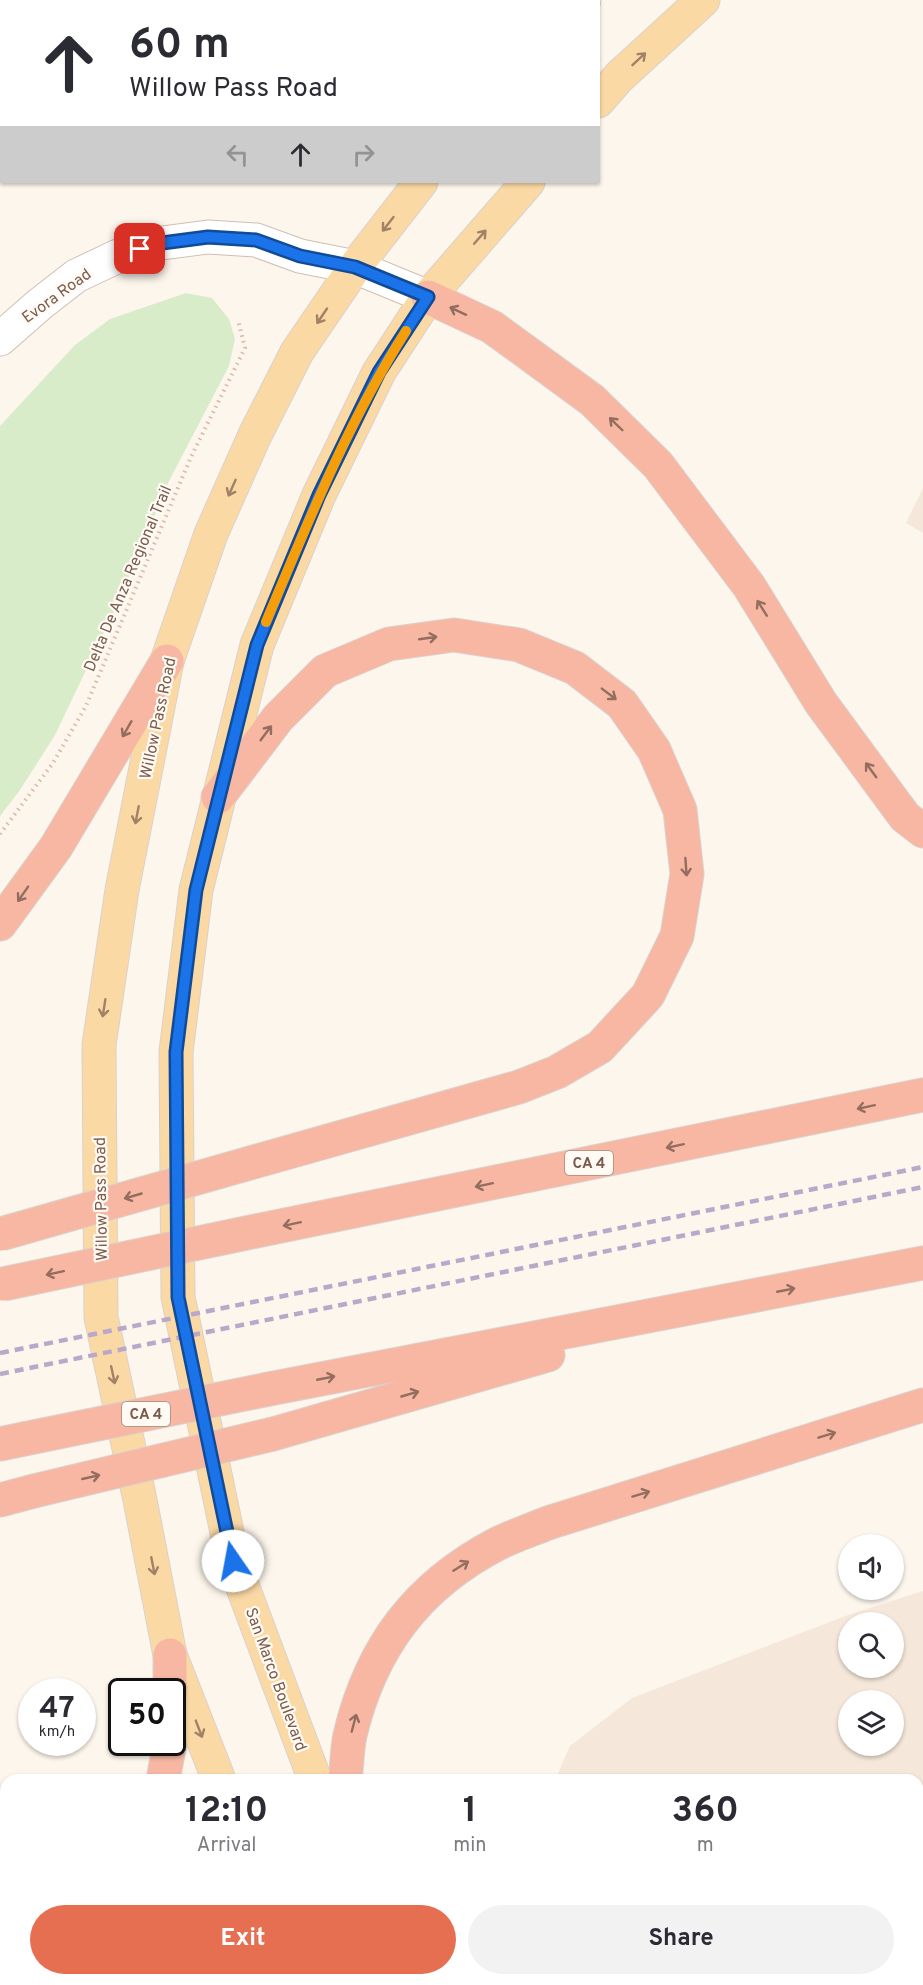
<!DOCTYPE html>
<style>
body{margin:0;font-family:Overpass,sans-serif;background:#f2f2f3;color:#2b2b33;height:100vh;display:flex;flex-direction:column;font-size:22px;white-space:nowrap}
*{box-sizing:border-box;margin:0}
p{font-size:20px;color:#7c7c81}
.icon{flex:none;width:33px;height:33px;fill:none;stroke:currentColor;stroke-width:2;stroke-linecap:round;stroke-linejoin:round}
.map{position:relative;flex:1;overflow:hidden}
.sheet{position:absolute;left:0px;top:1774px;width:924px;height:212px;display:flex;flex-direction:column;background:#fff;border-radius:18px 18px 0 0;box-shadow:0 2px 4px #0004}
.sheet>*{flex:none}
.guide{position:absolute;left:0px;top:0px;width:600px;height:183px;box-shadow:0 2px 4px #0004;background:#fff;color:#2b2b33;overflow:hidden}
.fabs{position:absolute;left:838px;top:1534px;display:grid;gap:12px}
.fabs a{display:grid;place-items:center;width:66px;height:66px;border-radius:50%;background:#fff;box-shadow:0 2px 4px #0004;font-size:30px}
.speed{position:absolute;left:18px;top:1678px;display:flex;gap:12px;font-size:30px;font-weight:700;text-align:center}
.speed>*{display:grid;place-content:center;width:78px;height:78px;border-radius:50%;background:#fff;box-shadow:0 2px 4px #0004;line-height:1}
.speed small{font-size:15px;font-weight:400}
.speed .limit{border:3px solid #111;border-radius:9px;background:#fff;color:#111}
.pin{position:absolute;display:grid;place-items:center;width:51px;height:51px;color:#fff;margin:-26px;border-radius:12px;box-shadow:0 3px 9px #0006}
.me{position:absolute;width:66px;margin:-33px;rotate:348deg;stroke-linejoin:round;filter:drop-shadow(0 0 4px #0008)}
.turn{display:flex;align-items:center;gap:21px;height:126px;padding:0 30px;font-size:27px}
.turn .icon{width:78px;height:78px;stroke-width:2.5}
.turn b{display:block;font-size:42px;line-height:51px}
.lanes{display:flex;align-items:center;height:57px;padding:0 30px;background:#0003;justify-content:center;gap:30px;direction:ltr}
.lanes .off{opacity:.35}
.eta{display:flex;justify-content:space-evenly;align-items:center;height:102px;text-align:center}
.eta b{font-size:36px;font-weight:700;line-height:42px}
.action{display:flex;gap:12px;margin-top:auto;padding:12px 30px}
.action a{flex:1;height:69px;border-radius:36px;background:#e76f51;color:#fff;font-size:24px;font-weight:700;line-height:69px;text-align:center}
.action a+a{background:#f2f2f3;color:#2b2b33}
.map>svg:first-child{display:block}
</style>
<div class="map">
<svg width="923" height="1985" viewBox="0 0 923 1985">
<rect width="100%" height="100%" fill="#fdf6ec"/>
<path fill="#f5e8da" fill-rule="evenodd" d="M923,488v45l-17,-10z
M923,1591v394h-383l-1,-5h379v-200h-363l15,-34 62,-48 216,-83zM849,1623h45v45h-45zM849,1701h45v45h-45z"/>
<path fill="#d8ecc9" d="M186,293l26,5 17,21 6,20 -6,27 -60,115 -51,122 -63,132 -35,55 -20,26v-390l75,-81 35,-26z"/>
<path fill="#f3d5c3" stroke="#e6bba3" stroke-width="1.5" d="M736,1980h42l-11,5h-29z
M835,1980h73l-11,5h-60z"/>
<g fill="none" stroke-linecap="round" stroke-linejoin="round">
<defs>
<path id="minor" d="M28,2l1,-2
M0,46h2
M0,339l40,-35 36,-28 42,-20 44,-13 46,-6 48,3 44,16 55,11 73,30
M918,1808l5,-2
M918,1899l5,10
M669,1980l2,5"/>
<path id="major" d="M582,2l2,-2
M598,101l21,-24 84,-77
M219,1780l-49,-125 -30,-155 -39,-183 -2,-272 23,-155 45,-229 44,-127 44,-99 42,-83 58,-85 66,-85
M315,1780l-82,-219 -55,-264 -2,-245 20,-162 61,-245 62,-150 60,-123 49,-75 100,-115
M301,1980l2,5
M399,1980l3,5"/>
<path id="highway" d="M428,297l64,30 100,73 66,65 91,121 72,117 84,114 18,14
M218,797l60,-79 47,-47 64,-27 65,-9 65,10 56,23 47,36 32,46 26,60 7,64 -10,62 -29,59 -48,52 -43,25 -38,15 -269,76
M0,924l56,-77 111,-186
M256,1231l667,-136
M269,1389l654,-126
M273,1434l275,-79
M0,1444l24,-5
M0,1500l34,-9
M170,1655v37
M163,1780l7,-37
M345,1780c2,-15 2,-31 5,-45 21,-88 67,-149 147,-191 16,-8 34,-14 51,-21l375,-118
M12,1985l11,-5
M208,1985l10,-5"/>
</defs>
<use href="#minor" stroke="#d1beb0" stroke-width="35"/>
<use href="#major" stroke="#dad1cd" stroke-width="35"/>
<use href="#highway" stroke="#dad1cd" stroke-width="35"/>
<path stroke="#d9b8a5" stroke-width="4" stroke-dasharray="1.5 4.5" stroke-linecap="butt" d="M0,834l53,-71 33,-57 105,-249 54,-109 -7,-28"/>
<use href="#minor" stroke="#fff" stroke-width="33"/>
<use href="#major" stroke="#fbd9a5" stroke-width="33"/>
<use href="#highway" stroke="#f7b7a3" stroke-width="33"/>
<path stroke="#b9a8c9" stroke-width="4.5" stroke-dasharray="9 6" stroke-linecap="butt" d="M0,1353l923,-186
M0,1374l923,-187"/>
<defs>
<path id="highway-bridge" d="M1,1234l249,-71
M3,1284l253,-53
M24,1439l245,-50
M34,1491l239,-57"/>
</defs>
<use href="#highway-bridge" stroke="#dad1cd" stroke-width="35" stroke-linecap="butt"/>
<use href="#highway-bridge" stroke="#f7b7a3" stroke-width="33"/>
</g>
<defs><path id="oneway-shaft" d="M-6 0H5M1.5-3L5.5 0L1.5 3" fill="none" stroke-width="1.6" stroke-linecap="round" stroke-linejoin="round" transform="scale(1.5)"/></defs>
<g stroke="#a18267">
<use href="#oneway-shaft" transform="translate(639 59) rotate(-43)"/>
<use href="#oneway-shaft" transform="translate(388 224) rotate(128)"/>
<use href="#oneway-shaft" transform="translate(480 237) rotate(-49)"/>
<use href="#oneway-shaft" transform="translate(322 316) rotate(124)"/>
<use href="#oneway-shaft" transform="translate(232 488) rotate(114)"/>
<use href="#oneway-shaft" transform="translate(137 815) rotate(101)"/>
<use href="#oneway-shaft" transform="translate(104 1008) rotate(99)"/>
<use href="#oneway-shaft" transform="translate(113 1375) rotate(78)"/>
<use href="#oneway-shaft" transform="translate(153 1566) rotate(79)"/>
<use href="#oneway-shaft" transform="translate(199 1729) rotate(69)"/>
</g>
<g stroke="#936e5e">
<use href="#oneway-shaft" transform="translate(458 311) rotate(-155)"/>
<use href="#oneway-shaft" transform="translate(616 424) rotate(-136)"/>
<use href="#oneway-shaft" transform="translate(762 608) rotate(-122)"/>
<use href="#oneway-shaft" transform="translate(428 638) rotate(-8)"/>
<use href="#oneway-shaft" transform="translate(609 694) rotate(37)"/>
<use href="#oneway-shaft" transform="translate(127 729) rotate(120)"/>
<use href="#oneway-shaft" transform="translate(266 733) rotate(-53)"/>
<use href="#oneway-shaft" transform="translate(871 770) rotate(-126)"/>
<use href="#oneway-shaft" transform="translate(686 867) rotate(86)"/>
<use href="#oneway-shaft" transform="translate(23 894) rotate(125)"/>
<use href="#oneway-shaft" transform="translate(866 1107) rotate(168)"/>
<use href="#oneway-shaft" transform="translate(675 1146) rotate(168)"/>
<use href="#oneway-shaft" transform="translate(484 1185) rotate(168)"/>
<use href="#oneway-shaft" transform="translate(133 1196) rotate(164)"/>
<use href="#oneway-shaft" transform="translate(292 1224) rotate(168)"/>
<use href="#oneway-shaft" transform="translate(55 1273) rotate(168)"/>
<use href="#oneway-shaft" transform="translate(786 1290) rotate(-11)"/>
<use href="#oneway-shaft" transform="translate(326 1378) rotate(-11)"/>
<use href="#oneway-shaft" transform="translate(410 1394) rotate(-16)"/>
<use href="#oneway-shaft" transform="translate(827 1435) rotate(-17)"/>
<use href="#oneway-shaft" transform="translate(91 1477) rotate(-13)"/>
<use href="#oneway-shaft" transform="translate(641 1494) rotate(-17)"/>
<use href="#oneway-shaft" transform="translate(461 1566) rotate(-32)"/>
<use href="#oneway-shaft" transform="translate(354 1723) rotate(-75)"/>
</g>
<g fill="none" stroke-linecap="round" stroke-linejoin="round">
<defs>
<path id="route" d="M140,249l22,-6 46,-6 48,3 44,16 55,11 73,30 -49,75 -60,123 -62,150 -61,245 -20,162 2,245 55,264"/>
</defs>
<use href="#route" stroke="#114b97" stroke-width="15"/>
<use href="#route" stroke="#1a73e8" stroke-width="10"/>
<path stroke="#f59e0b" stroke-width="10" d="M266,622c42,-100 82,-200 140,-291"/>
</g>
<g text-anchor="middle" stroke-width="4.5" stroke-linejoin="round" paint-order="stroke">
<g fill="#fffaf3" stroke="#a28b7f" stroke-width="1.5">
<rect x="565" y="1151" width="48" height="24" rx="4.5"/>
<rect x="122" y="1402" width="48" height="24" rx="4.5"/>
</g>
<g font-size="15" font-weight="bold" fill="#7a5c4d">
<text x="589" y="1168">CA 4</text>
<text x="146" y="1419">CA 4</text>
</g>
<g font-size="16" fill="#7a5c4d" stroke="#fffaf3">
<text transform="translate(56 295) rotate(-36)" y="6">Evora Road</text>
<text transform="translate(127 578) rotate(-67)" y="6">Delta De Anza Regional Trail</text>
<text transform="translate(157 718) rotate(-78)" y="6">Willow Pass Road</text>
<text transform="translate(100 1199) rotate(-91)" y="6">Willow Pass Road</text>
<text transform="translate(277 1679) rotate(70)" y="6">San Marco Boulevard</text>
</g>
</g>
</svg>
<div class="fabs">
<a><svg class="icon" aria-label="sound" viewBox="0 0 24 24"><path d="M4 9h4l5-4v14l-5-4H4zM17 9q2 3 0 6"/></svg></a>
<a><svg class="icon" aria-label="search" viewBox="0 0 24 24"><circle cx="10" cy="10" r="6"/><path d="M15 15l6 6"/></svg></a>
<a><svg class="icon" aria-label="layers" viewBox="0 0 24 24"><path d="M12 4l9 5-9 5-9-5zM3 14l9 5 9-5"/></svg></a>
</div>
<div class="speed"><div>47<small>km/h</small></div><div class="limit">50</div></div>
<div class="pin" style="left:140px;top:249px;background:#d93025"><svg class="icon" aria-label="arrive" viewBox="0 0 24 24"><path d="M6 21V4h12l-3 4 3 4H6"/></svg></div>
<svg class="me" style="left:233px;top:1561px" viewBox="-20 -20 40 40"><circle r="19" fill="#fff"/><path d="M0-13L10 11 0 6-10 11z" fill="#1a73e8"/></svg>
<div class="guide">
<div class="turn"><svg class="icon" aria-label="ahead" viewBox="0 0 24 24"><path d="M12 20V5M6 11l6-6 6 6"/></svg><div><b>60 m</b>Willow Pass Road</div></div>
<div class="lanes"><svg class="icon off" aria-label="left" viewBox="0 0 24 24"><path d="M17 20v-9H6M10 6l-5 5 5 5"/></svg><svg class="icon" aria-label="ahead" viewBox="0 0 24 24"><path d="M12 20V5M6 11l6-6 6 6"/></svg><svg class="icon off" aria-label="right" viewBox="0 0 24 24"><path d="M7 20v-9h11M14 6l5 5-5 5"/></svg></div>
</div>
<section class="sheet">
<div class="eta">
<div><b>12:10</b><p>Arrival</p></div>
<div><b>1</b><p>min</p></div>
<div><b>360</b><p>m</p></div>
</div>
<div class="action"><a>Exit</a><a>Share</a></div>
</section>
</div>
